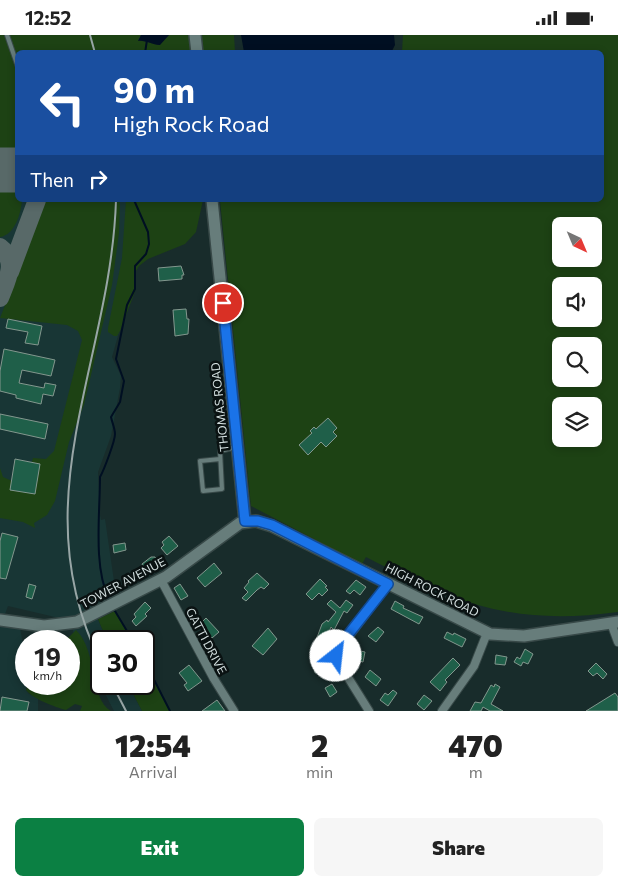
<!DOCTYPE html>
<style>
body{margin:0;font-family:Commissioner,sans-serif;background:#f6f6f6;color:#222;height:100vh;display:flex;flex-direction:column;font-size:19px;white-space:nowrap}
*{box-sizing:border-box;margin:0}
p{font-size:16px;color:#767676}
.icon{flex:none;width:28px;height:28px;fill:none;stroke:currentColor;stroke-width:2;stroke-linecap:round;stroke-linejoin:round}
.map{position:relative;height:676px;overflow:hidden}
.panel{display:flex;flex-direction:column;background:#fff;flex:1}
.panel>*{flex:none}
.banner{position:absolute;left:15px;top:15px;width:589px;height:152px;border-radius:8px;box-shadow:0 2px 8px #0003;background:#1a4fa0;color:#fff;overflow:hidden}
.needle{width:32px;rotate:136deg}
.buttons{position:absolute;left:552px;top:182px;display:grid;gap:10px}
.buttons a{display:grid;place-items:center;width:50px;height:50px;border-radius:8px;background:#fff;box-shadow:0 2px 8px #0003;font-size:25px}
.speed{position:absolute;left:15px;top:595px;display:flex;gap:10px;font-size:25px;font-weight:700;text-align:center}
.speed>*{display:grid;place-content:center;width:65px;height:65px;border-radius:50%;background:#fff;box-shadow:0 2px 8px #0003;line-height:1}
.speed small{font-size:12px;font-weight:400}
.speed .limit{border:2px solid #111;border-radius:8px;background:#fff;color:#111}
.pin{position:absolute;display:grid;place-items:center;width:42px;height:42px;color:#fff;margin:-21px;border:2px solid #fff;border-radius:50%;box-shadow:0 1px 5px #0007}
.me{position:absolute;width:55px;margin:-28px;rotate:29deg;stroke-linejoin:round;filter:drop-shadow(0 0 4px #0008)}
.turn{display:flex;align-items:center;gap:18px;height:105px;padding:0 15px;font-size:22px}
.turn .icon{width:65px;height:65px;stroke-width:2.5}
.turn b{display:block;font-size:35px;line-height:42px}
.then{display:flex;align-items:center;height:48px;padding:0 15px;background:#0003;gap:10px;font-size:19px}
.eta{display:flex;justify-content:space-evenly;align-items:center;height:85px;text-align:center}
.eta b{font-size:30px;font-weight:800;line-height:35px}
.primary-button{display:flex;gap:10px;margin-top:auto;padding:10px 15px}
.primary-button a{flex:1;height:58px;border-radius:8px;background:#0b8043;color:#fff;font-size:20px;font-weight:800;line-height:58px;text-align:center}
.primary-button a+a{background:#f6f6f6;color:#222}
.status{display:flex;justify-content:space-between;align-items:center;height:35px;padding:0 25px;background:#fff;direction:ltr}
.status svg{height:14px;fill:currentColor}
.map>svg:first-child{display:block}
</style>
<div class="status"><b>12:52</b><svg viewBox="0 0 49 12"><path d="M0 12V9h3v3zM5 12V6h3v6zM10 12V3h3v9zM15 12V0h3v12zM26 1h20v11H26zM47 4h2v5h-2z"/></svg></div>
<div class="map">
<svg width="618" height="676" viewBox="0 0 618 676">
<rect width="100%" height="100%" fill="#182c2b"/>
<path fill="#183635" d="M0,0h141l-2,6 -121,12v147h113l3,62 -11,56 -11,39 9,19 -1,12 -9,48 -13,36 2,43 1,5 4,-1 11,76 -23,12 14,34h-6v43h27l14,27h-28l-41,-80 -3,-12 -15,-2 -47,-11 -3,8 -5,-1z
M0,590l20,3 6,32v30l3,4 9,3v14h-38z"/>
<path fill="#1d4214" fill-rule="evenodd" d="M0,0h141l-3,5 21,5 10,-10h65l1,17 -217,1 -1,102h-17z
M403,0h215v577c-104,14 -161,-8 -252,-55l-4,7 -111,-58 -31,-305 381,-1v-147l-199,-1zM561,191h33v33h-33zM561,251h33v33h-33zM561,311h33v33h-33zM561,371h33v33h-33z
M0,150h10l7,5 1,10h4c-1,13 -7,35 -22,37z
M46,165h74l-1,33 -7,52 -28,120 -15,37 -14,59 -8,14 -13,8 1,5 -12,-6 -23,-4v-50l3,9 9,4 -2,9 25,4 5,-30 -8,-2 1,-4 13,1 8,-8 28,-111 -4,-9 -11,-6 -67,-7z
M126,165h77l-7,32 -11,12 -37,15 -9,7 -3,5v18l-16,42 -3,5h-3l-6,-4v-4l14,-70z
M115,576l17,30h-25l-9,-22z
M76,595c22,21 13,68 35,81h-31l2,-5 -7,-2 -9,6c-11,-3 -33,-11 -40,-20l2,-5 41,-1v-43h-4z
M144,628l27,48h-29l-14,-27h16z"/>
<path fill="#000f22" d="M141,0h28l-9,10c-9,0 -13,-5 -22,-4z
M241,0h153l1,10 -4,8 -147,-1z"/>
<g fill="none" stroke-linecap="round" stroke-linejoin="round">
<path stroke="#000f22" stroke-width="2" d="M145,18l2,-13
M109,564c-16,-32 -9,-86 -9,-122 4,-7 15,-36 15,-43 0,-5 -3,-12 -4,-17l9,-15 4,-21 -8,-22 11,-54 8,-16v-23l11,-12 3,-10 -1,-12 -14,-32
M115,576l18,30
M144,625l26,51"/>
<path stroke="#586968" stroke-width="18" d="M15,135l3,1
M0,212c18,14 7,33 0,51
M10,237l27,-72"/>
<path stroke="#586968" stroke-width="45" d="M0,135h18"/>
</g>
<path fill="#1f5f49" stroke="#83978e" d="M181,231l3,9h-2v4l-23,2 -1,-13z
M186,274l1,10h2l-1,15 -13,2 -2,-26z
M8,284l34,7 -4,19 -13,-2 3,-11 -22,-4z
M4,314l51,11 -4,16 -29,-6 -3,13 25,5 1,-5 11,2 -3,11 -10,-2 -2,10 -25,-6v-3l-16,-4v-20z
M0,379l48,10 -3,15 -45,-10z
M328,383l9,10 -4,4 4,4 -11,11 -5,-5 -13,13 -9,-10 13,-12 -2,-2 4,-4 2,2z
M15,424l25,5 -5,30 -25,-4z
M2,498l16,4 -12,42 -6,-1v-37z
M169,501l9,10 -11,9 -6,-7 3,-3 -2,-3z
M125,508l1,7 -12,3 -1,-8z
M151,522h4l4,8 -13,7 -4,-8z
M214,528l8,10 -17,14 -8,-9z
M257,538l12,11 -5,5 -3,-2 -4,3 -11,11 -4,-3 6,-6 -4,-4 5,-6 -1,-1z
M320,544l7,7 -2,1 3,3 -6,6 -3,-3 -7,7 -6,-6z
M356,545l10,7 -6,8 -6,-5 -4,4 -4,-3z
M29,549l7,2 -4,13 -6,-2z
M180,549l8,12 -7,4 -7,-12z
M331,565l9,8 6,-8 7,5 -6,8 -3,-2 -10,19 -3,-3 -8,19 -8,-3 7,-19 5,-4 1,2 8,-10 -9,-8z
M395,566l9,5 -1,2 20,9 -4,7 -28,-15z
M145,567l6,6 -6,6 2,2 -11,10 -4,-5 4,-4 -2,-3z
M206,583l13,14 -7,6 -13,-13z
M378,592l6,5 -8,10 -8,-6z
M268,593l9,11 -14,16 -11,-9z
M447,597l6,3 1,-2 12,6 -4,8 -18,-9z
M525,614l8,5 -5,10 -5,-2 -2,4 -7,-4 3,-5 3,2z
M356,615l9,2 -2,10 -9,-2z
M496,620l11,2 -2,8 -10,-1z
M453,623l7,7 -15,15 2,2 -7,9 -10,-9z
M321,626l3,10 -9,2 -2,-10z
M596,628l11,11 -4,5 -6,-6 -4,3 -5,-5z
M189,630l13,16 -14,10 -4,-6 3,-2 -8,-10z
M370,635l11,9 -5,7 -11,-9z
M332,649l5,8 -7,5 -5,-9z
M495,649l5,3 -9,17 12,7h-13l-7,-4 -2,4h-11l5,-9 6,1 10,-18 3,2z
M393,655l4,3 -9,13 -8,-6 5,-7 3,2z
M615,658l3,4v14h-32z
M424,660l8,6 -8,9 -7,-6z
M2,662l27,5 -2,9h-27z
M217,665l8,11h-23z"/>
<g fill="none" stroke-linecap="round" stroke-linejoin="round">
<defs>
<path id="lane" d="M7,0l11,32
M220,424l-20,2 3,30 19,-2 -2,-38 16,-4"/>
<path id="street" d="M161,545l53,99 20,32
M611,588l7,19
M369,676l-30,-48 -2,-11 51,-68
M442,676l32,-45 13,-33"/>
<path id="secondary" d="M195,0l2,18
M212,165l33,321
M0,585l44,6 33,-4 89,-45 74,-54 16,-2 16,5 218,108 34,2 94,-14"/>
</defs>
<use href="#lane" stroke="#384948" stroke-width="6"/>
<use href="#street" stroke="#384948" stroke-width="10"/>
<use href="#secondary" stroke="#384948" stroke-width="14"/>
<use href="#lane" stroke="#677d7b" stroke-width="4"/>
<use href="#street" stroke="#677d7b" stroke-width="8"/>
<use href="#secondary" stroke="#677d7b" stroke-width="11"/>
<path stroke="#98a6a6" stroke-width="2" d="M90,0l5,18
M101,628c-81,-163 10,-300 15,-463
M112,649l14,27"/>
</g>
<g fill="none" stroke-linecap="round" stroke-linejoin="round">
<defs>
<path id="route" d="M223,268l22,218h13l14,4 116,59 -48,61 -4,11"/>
</defs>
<use href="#route" stroke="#114b97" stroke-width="12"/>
<use href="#route" stroke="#1a73e8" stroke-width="9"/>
</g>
<g text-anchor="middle" stroke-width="5" stroke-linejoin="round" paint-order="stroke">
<g font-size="12" fill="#d2dede" stroke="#0a1212">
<text transform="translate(220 372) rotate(-96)" y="4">THOMAS ROAD</text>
<text transform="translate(123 548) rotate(-28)" y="4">TOWER AVENUE</text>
<text transform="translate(432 555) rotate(27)" y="4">HIGH ROCK ROAD</text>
<text transform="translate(206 606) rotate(62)" y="4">GATTI DRIVE</text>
</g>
</g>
</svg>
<div class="buttons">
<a><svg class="needle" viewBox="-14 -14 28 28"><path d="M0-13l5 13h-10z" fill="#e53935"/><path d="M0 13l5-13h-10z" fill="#767676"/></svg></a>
<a><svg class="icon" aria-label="sound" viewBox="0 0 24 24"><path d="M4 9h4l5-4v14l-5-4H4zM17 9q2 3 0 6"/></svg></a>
<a><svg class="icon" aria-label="search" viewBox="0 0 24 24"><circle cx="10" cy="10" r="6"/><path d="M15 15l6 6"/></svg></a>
<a><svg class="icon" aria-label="layers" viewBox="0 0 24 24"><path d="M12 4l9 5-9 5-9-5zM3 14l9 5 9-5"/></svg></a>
</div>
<div class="speed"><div>19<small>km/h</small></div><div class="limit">30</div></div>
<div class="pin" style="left:223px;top:268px;background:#d93025"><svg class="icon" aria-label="arrive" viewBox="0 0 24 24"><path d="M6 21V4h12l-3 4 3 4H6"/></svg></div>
<svg class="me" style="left:336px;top:621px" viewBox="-20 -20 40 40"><circle r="19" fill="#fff"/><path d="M0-13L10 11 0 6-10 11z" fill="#1a73e8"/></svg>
<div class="banner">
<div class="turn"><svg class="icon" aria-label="left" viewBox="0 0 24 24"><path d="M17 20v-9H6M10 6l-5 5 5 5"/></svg><div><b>90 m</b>High Rock Road</div></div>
<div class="then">Then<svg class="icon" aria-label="right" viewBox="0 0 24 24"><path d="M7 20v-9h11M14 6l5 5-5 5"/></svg></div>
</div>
</div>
<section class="panel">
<div class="eta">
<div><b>12:54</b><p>Arrival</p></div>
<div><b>2</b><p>min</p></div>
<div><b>470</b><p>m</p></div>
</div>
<div class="primary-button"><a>Exit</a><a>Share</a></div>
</section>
